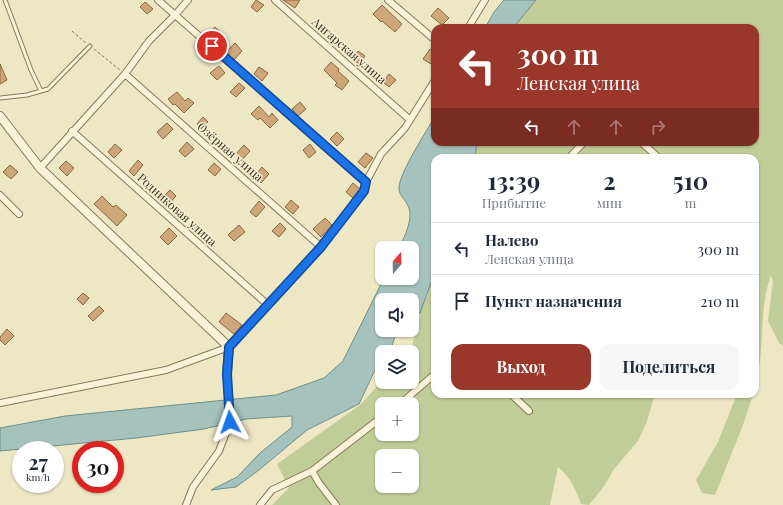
<!DOCTYPE html>
<html lang="ru">
<meta charset="utf-8">
<style>
body{margin:0;font-family:"Playfair Display",serif;background:#f6f6f7;color:#1f2937;height:100vh;display:flex;flex-direction:column;font-size:15px;white-space:nowrap}
*{box-sizing:border-box;margin:0}
p{font-size:13px;color:#747a83}
.icon{flex:none;width:22px;height:22px;fill:none;stroke:currentColor;stroke-width:2;stroke-linecap:round;stroke-linejoin:round}
.map{position:relative;flex:1;overflow:hidden}
.panel{position:absolute;left:431px;top:154px;width:328px;height:244px;display:flex;flex-direction:column;background:#fff;border-radius:12px;box-shadow:0 1px 3px #0004}
.panel>*{flex:none}
.top-card{position:absolute;left:431px;top:24px;width:328px;height:122px;border-radius:12px;box-shadow:0 1px 3px #0004;background:#99372a;color:#fff;overflow:hidden}
.needle{width:26px;rotate:20deg}
.fabs{position:absolute;left:375px;top:241px;display:grid;gap:8px}
.fabs a{display:grid;place-items:center;width:44px;height:44px;border-radius:8px;background:#fff;box-shadow:0 1px 3px #0004;font-size:20px}
.speed{position:absolute;left:12px;top:441px;display:flex;gap:8px;font-size:20px;font-weight:700;text-align:center}
.speed>*{display:grid;place-content:center;width:52px;height:52px;border-radius:50%;background:#fff;box-shadow:0 1px 3px #0004;line-height:1}
.speed small{font-size:10px;font-weight:400}
.speed .limit{border:6px solid #d22;background:#fff;color:#111}
.pin{position:absolute;display:grid;place-items:center;width:34px;height:34px;color:#fff;margin:-17px;border:2px solid #fff;border-radius:50%;box-shadow:0 1px 4px #0007}
.me{position:absolute;width:44px;margin:-22px;rotate:356deg;stroke-linejoin:round;filter:drop-shadow(0 0 3px #0008)}
.turn{display:flex;align-items:center;gap:14px;height:84px;padding:0 20px;font-size:18px}
.turn .icon{width:52px;height:52px;stroke-width:2.5}
.turn b{display:block;font-size:28px;line-height:34px}
.lanes{display:flex;align-items:center;height:38px;padding:0 20px;background:#0003;justify-content:center;gap:20px;direction:ltr}
.lanes .off{opacity:.35}
.eta{display:flex;justify-content:space-evenly;align-items:center;height:68px;text-align:center}
.eta b{font-size:24px;font-weight:700;line-height:28px}
.cta{display:flex;gap:8px;margin-top:auto;padding:8px 20px}
.cta a{flex:1;height:46px;border-radius:12px;background:#99372a;color:#fff;font-size:16px;font-weight:700;line-height:46px;text-align:center}
.cta a+a{background:#f6f6f7;color:#1f2937}
ul{padding:0;list-style:none}
li{display:flex;align-items:center;gap:12px;height:52px;padding:0 20px;border-top:1px solid #e0e1e3}
li div{flex:1}
li b{display:block;font-size:15px}
li em{font-style:normal}
.map>svg:first-child{display:block}
</style>
<div class="map">
<svg width="783" height="505" viewBox="0 0 783 505">
<rect width="100%" height="100%" fill="#eee7c4"/>
<path fill="#c0cd98" fill-rule="evenodd" d="M536,0h247v346l-4,-3 -11,-22 5,-40 -2,-6c-10,28 -8,57 -11,86 -1,8 -3,17 -5,25v-228h-280l2,-16h278v-114h-242z
M435,272v122h220l-9,30 -8,17 -24,28 -9,16 -16,20 -8,-1c-6,-16 -10,-26 -23,-37l-8,38h-278l17,-17 -12,-24 83,-59 22,-24 30,1v-30h-3l2,-2 9,-37zM382,404h30v30h-30zM382,456h30v30h-30z
M737,394h16l-10,31 -28,70 -13,-2 -6,-13 22,-38z"/>
<path fill="#a6c2bd" stroke="#6c908c" d="M504,0h32l-23,28h-28l9,-16z
M435,116v26h42l-2,16h-40v114l-15,41 -8,1v-14h-30v30h15l-7,22h-8v13l-8,7 -15,32 -52,26 -48,40 -23,17 -25,3 26,-13 23,-24 32,-26v-11l-46,3 -42,10 -68,9 -136,13v-23l65,-12 211,-21 48,-17 19,-17 41,-83h28v-30h-13c6,-12 16,-32 8,-44 -3,-6 -8,-9 -8,-16 0,-15 28,-57 36,-72z"/>
<path fill="#cda77a" stroke="#896640" d="M256,0l8,5 -7,7 -6,-5z
M283,0h17l-5,8z
M145,2l8,7 -6,5 -7,-7z
M382,5l20,19 -7,8 -13,-11 -1,1 -8,-8z
M438,8l11,10 -7,7 -11,-9z
M215,27l8,8 -7,7 -7,-7z
M235,43l7,8 -8,9 -8,-8z
M430,49l5,3v6l-4,6 -8,-5z
M358,51l7,5 -6,8 -7,-5z
M331,62l8,7 -1,2 11,10 -7,9 -7,-5 2,-2 -13,-13z
M0,64l7,16 -7,4z
M219,66l6,7 -8,7 -7,-7z
M259,67l9,6 -6,8 -8,-7z
M389,74l7,6 -7,7 -6,-5z
M239,83l6,5 -9,9 -6,-5z
M177,92l8,9 3,-3 6,5 -10,10 -9,-9 -2,1 -5,-6z
M300,102l6,7 -8,7 -6,-7z
M259,106l10,11 3,-4 6,7 -8,8 -10,-10 -2,2 -7,-6z
M203,117l5,5 -7,7 -4,-5z
M167,123l6,6 -10,10 -6,-7z
M337,132l7,7 -7,7 -7,-7z
M187,142l7,7 -9,8 -6,-6z
M115,144l7,6 -8,8 -6,-6z
M310,144l6,8 -7,6 -6,-8z
M244,145l6,6 -8,9 -7,-5z
M366,153l7,5 -8,10 -7,-6z
M138,160l5,5 -9,11 -5,-5z
M66,161l8,7 -7,8 -8,-8z
M214,163l7,6 -6,7 -7,-6z
M10,165l8,7 -7,7 -8,-7z
M262,167l7,7 -8,9 -7,-6z
M353,183l7,6 -7,9 -7,-6z
M170,190l6,6 -8,9 -7,-6z
M102,196l11,11 3,-2 11,10 -10,11 -23,-22z
M291,200l8,7 -6,7 -8,-7z
M259,201l6,6 -9,10 -6,-5z
M325,218l7,7 -11,12 -8,-8z
M280,223l6,6 -7,8 -7,-6z
M239,225l6,7 -11,9 -6,-6z
M169,228l8,8 -9,9 -8,-8z
M83,293l6,5 -6,7 -6,-6z
M99,306l5,5 -11,10 -5,-5z
M226,313l16,12 -8,9 -15,-12z
M7,329l7,7 -9,9 -5,-5v-3z"/>
<g fill="none" stroke-linecap="round" stroke-linejoin="round">
<defs>
<path id="service" d="M5,0l26,70 10,21
M0,98l27,-3 21,-6 42,-43"/>
<path id="minor" d="M158,0l208,182
M275,0l134,119
M388,0l47,40
M468,28l17,-28
M125,74l196,173
M72,131l196,174
M641,142l18,16
M569,158l15,-16
M40,168l85,-94 24,-33 27,-27 12,-14
M0,195l19,19
M511,394l18,17
M0,403l166,-33 63,-23 92,-100 43,-56 2,-9 15,-28 24,-26 30,-48
M400,404l35,-30
M312,471l7,12 17,22
M186,505l7,-18 26,-36 11,-29 -3,-48
M260,505l12,-15 40,-19 70,-54"/>
<path id="tertiary" d="M0,116l40,52 189,179 -2,27"/>
</defs>
<use href="#service" stroke="#89795a" stroke-width="5"/>
<use href="#minor" stroke="#89795a" stroke-width="8"/>
<use href="#tertiary" stroke="#89795a" stroke-width="10"/>
<path stroke="#89795a" stroke-width="1" stroke-dasharray="3 2" stroke-linecap="butt" d="M72,31l15,13
M94,49l26,21"/>
<use href="#service" stroke="#f9f3d7" stroke-width="3"/>
<use href="#minor" stroke="#f9f3d7" stroke-width="6"/>
<use href="#tertiary" stroke="#f9f3d7" stroke-width="8"/>
</g>
<g fill="none" stroke-linecap="round" stroke-linejoin="round">
<defs>
<path id="route" d="M212,46l154,136 -2,9 -43,56 -92,100 -2,27 3,48"/>
</defs>
<use href="#route" stroke="#114b97" stroke-width="10"/>
<use href="#route" stroke="#1a73e8" stroke-width="7"/>
</g>
<g text-anchor="middle" stroke-width="3" stroke-linejoin="round" paint-order="stroke">
<g font-size="12" fill="#392f1e" stroke="#f6f0d4">
<text transform="translate(349 51) rotate(41)" y="4">Ангарская улица</text>
<text transform="translate(230 152) rotate(41)" y="4">Озёрная улица</text>
<text transform="translate(177 210) rotate(42)" y="4">Родниковая улица</text>
</g>
</g>
</svg>
<div class="fabs">
<a><svg class="needle" viewBox="-14 -14 28 28"><path d="M0-13l5 13h-10z" fill="#e53935"/><path d="M0 13l5-13h-10z" fill="#747a83"/></svg></a>
<a><svg class="icon" aria-label="sound" viewBox="0 0 24 24"><path d="M4 9h4l5-4v14l-5-4H4zM17 9q2 3 0 6"/></svg></a>
<a><svg class="icon" aria-label="layers" viewBox="0 0 24 24"><path d="M12 4l9 5-9 5-9-5zM3 14l9 5 9-5"/></svg></a>
<a>+</a>
<a>−</a>
</div>
<div class="speed"><div>27<small>km/h</small></div><div class="limit">30</div></div>
<div class="pin" style="left:212px;top:46px;background:#d93025"><svg class="icon" aria-label="arrive" viewBox="0 0 24 24"><path d="M6 21V4h12l-3 4 3 4H6"/></svg></div>
<svg class="me" style="left:230px;top:422px" viewBox="-20 -20 40 40"><path d="M0-17L14 15 0 8-14 15z" fill="#1a73e8" stroke="#fff" stroke-width="4"/></svg>
<div class="top-card">
<div class="turn"><svg class="icon" aria-label="left" viewBox="0 0 24 24"><path d="M17 20v-9H6M10 6l-5 5 5 5"/></svg><div><b>300 m</b>Ленская улица</div></div>
<div class="lanes"><svg class="icon" aria-label="left" viewBox="0 0 24 24"><path d="M17 20v-9H6M10 6l-5 5 5 5"/></svg><svg class="icon off" aria-label="ahead" viewBox="0 0 24 24"><path d="M12 20V5M6 11l6-6 6 6"/></svg><svg class="icon off" aria-label="ahead" viewBox="0 0 24 24"><path d="M12 20V5M6 11l6-6 6 6"/></svg><svg class="icon off" aria-label="right" viewBox="0 0 24 24"><path d="M7 20v-9h11M14 6l5 5-5 5"/></svg></div>
</div>
<section class="panel">
<div class="eta">
<div><b>13:39</b><p>Прибытие</p></div>
<div><b>2</b><p>мин</p></div>
<div><b>510</b><p>m</p></div>
</div>
<ul>
<li><svg class="icon" aria-label="left" viewBox="0 0 24 24"><path d="M17 20v-9H6M10 6l-5 5 5 5"/></svg><div><b>Налево</b><p>Ленская улица</p></div><em>300 m</em></li>
<li><svg class="icon" aria-label="arrive" viewBox="0 0 24 24"><path d="M6 21V4h12l-3 4 3 4H6"/></svg><div><b>Пункт назначения</b></div><em>210 m</em></li>
</ul>
<div class="cta"><a>Выход</a><a>Поделиться</a></div>
</section>
</div>
